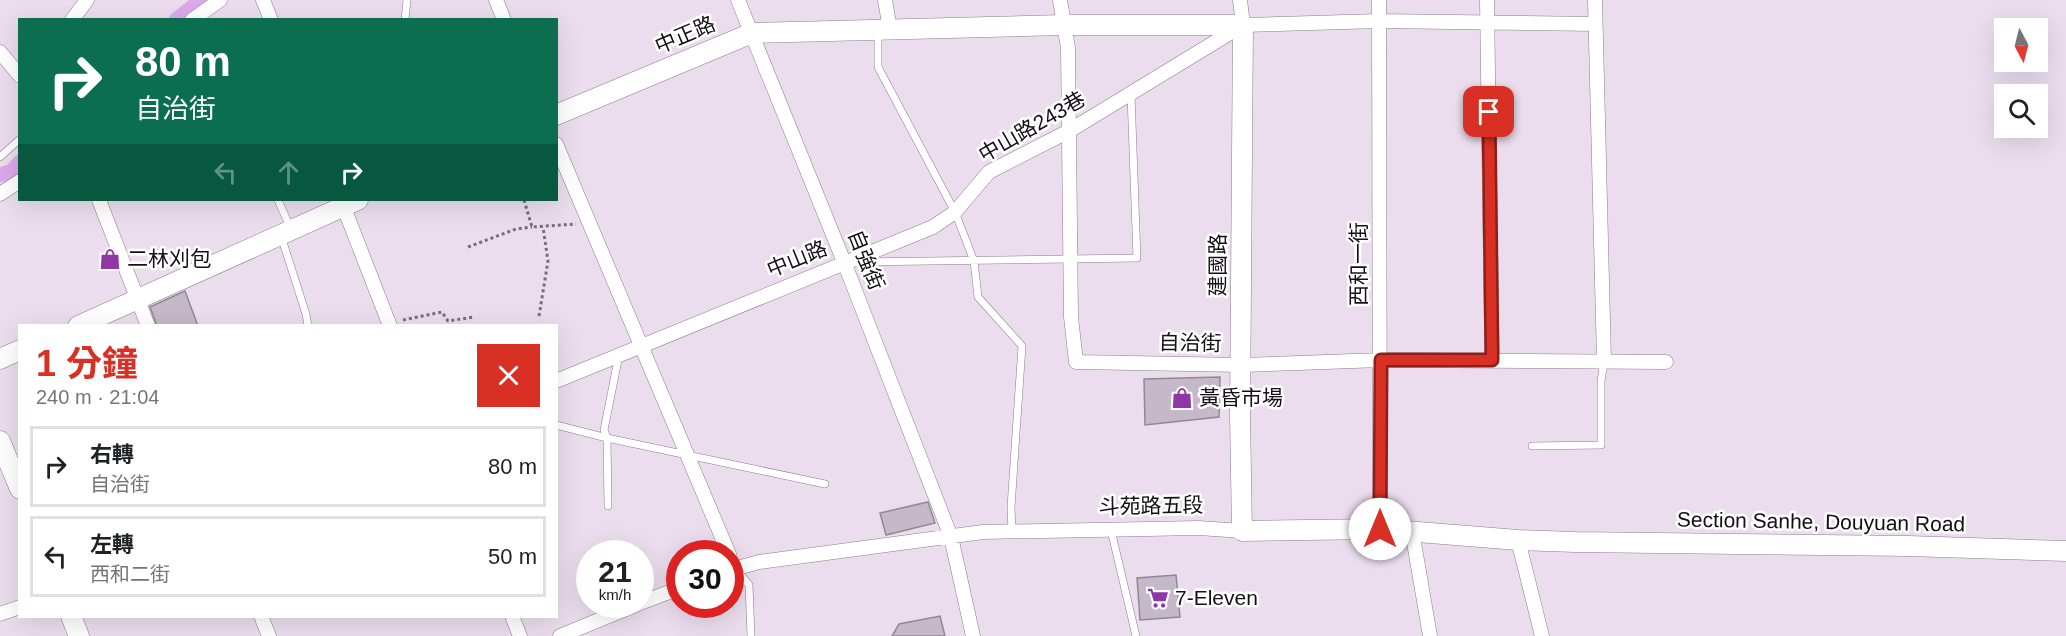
<!DOCTYPE html>
<html lang="zh-TW">
<meta charset="utf-8">
<style>
body{margin:0;font-family:Arial,"Noto Sans TC",sans-serif;background:#f2f2f2;color:#202124;height:100vh;display:flex;flex-direction:column;font-size:22px;white-space:nowrap}
*{box-sizing:border-box;margin:0}
p{font-size:20px;color:#757577}
.icon{flex:none;width:33px;height:33px;fill:none;stroke:currentColor;stroke-width:2;stroke-linecap:round;stroke-linejoin:round}
.map{position:relative;flex:1;overflow:hidden}
.panel{position:absolute;left:18px;top:324px;width:540px;height:294px;display:flex;flex-direction:column;background:#fff;border-radius:0px;box-shadow:0 6px 24px #0002}
.panel>*{flex:none}
.hud{position:absolute;left:18px;top:18px;width:540px;height:183px;border-radius:0px;box-shadow:0 6px 24px #0002;background:#0b6e4f;color:#fff;overflow:hidden}
.needle{width:39px;rotate:173deg}
.fabs{position:absolute;left:1994px;top:18px;display:grid;gap:12px}
.fabs a{display:grid;place-items:center;width:54px;height:54px;border-radius:0px;background:#fff;box-shadow:0 6px 24px #0002;font-size:30px}
.speed{position:absolute;left:576px;top:540px;display:flex;gap:12px;font-size:30px;font-weight:700;text-align:center}
.speed>*{display:grid;place-content:center;width:78px;height:78px;border-radius:50%;background:#fff;box-shadow:0 6px 24px #0002;line-height:1}
.speed small{font-size:15px;font-weight:400}
.speed .limit{border:9px solid #d22;background:#fff;color:#111}
.pin{position:absolute;display:grid;place-items:center;width:51px;height:51px;color:#fff;margin:-26px;border-radius:12px;box-shadow:0 3px 9px #0006}
.me{position:absolute;width:66px;margin:-33px;rotate:0deg;stroke-linejoin:round;filter:drop-shadow(0 0 4px #0008)}
.turn{display:flex;align-items:center;gap:21px;height:126px;padding:0 18px;font-size:27px}
.turn .icon{width:78px;height:78px;stroke-width:2.5}
.turn b{display:block;font-size:42px;line-height:51px}
.lanes{display:flex;align-items:center;height:57px;padding:0 18px;background:#0003;justify-content:center;gap:30px;direction:ltr}
.lanes .off{opacity:.35}
.round{display:grid;place-items:center;flex:none;width:63px;height:63px;border-radius:0px;background:#f2f2f2}
.overview{display:flex;align-items:center;justify-content:space-between;height:102px;padding:0 18px}
h1{font-size:36px;font-weight:700;line-height:45px;color:#d93025}
ul{padding:0;list-style:none}
li{display:flex;align-items:center;gap:18px;height:81px;margin:0 12px 9px;padding:0 6px;border:3px solid #e0e0e0;border-radius:0px}
li div{flex:1}
li b{display:block;font-size:22px}
li em{font-style:normal}
.map>svg:first-child{display:block}
</style>
<div class="map">
<svg width="2066" height="636" viewBox="0 0 2066 636">
<rect width="100%" height="100%" fill="#ebddee"/>
<g fill="none" stroke-linecap="round" stroke-linejoin="round">
<path stroke="#dda8ec" stroke-width="15" d="M176,20l25,-20
M0,175l12,-4 8,-9"/>
</g>
<path fill="#c5b8c8" stroke="#938796" stroke-width="1.5" d="M185,291l13,35h-41l-7,-19z
M1220,377l-1,40 -74,8 -1,-46z
M928,502l7,21 -49,12 -6,-22z
M1176,575l4,42 -40,3 -3,-42z
M940,616l5,20h-53l7,-12z"/>
<g fill="none" stroke-linecap="round" stroke-linejoin="round">
<defs>
<path id="lane" d="M405,20l2,-20
M878,32v35l77,145 19,49 4,36 44,49 -11,161 1,25
M0,157l20,-18
M278,200l12,27
M281,236l25,78 2,12
M859,262l278,-4 -6,-163
M556,425l51,13 218,46
M1532,446l69,-1v-64l3,-19
M608,506l-1,-68 -3,-8 15,-75
M1111,530l25,106
M736,569l13,16 2,51"/>
<path id="street" d="M263,0l8,20
M496,0l8,20
M738,0l106,262 107,275 22,99
M885,0l5,29
M1060,0l8,48 3,269 5,45 166,3 139,-5 285,2
M1240,0l3,25
M1379,0l1,529
M1487,0l5,360
M1595,0l9,361
M72,20l15,-20
M192,20l28,-20
M0,52l20,24
M556,144l173,410
M0,194l20,-13
M99,200l49,126
M341,200l49,126
M556,381l377,-154 22,-15 34,-40 80,-41 174,-106 136,-4 216,3
M1412,531l18,105
M1518,540l24,96
M730,570l29,-8 224,-30 216,-4 43,3
M640,603l40,-15
M0,614l20,-7
M261,616l8,20
M512,616l8,20
M560,636l78,-32"/>
<path id="secondary" d="M556,115l196,-82 311,-8h180l-3,390 2,116 138,-2 138,11 57,2 333,4 158,5
M78,326l280,-126
M0,359l20,-9
M0,441l20,48
M71,616l8,20"/>
</defs>
<use href="#lane" stroke="#897d8d" stroke-width="8"/>
<use href="#street" stroke="#897d8d" stroke-width="15"/>
<use href="#secondary" stroke="#897d8d" stroke-width="21"/>
<path stroke="#776e79" stroke-width="3" stroke-dasharray="3 3" stroke-linecap="butt" d="M524,200l8,27 44,-3
M468,247l48,-18 16,-2
M539,316l9,-55 -5,-34
M403,320l39,-8 6,9 26,-4"/>
<use href="#lane" stroke="#fff" stroke-width="7"/>
<use href="#street" stroke="#fff" stroke-width="14"/>
<use href="#secondary" stroke="#fff" stroke-width="20"/>
</g>
<g fill="none" stroke-linecap="round" stroke-linejoin="round">
<defs>
<path id="route" d="M1380,529l1,-169h111l-3,-248"/>
</defs>
<use href="#route" stroke="#8d1f18" stroke-width="15"/>
<use href="#route" stroke="#d93025" stroke-width="10"/>
</g>
<defs>
<symbol id="shop-bare" viewBox="-9 -9 18 18"><path d="M-5-2.5h2.3a2.7 3.5 0 0 1 5.4 0H5L5.5 6h-11ZM-1.5-2.5h3a1.5 2.3 0 0 0-3 0Z" fill="#8f38a5" stroke="#fff" stroke-width="2.5" paint-order="stroke"/></symbol>
<symbol id="supermarket-bare" viewBox="-9 -9 18 18"><path d="M-6-5.5h2.5l.6 2H6L4.5 2H-2.5L-4.4-4H-6ZM-1.5 3.2a1.3 1.3 0 1 0 .1 0ZM3 3.2a1.3 1.3 0 1 0 .1 0Z" fill="#8f38a5" stroke="#fff" stroke-width="2.5" paint-order="stroke"/></symbol>
</defs>
<g fill-rule="evenodd">
<use href="#shop-bare" x="95" y="244" width="30" height="30"/>
<use href="#shop-bare" x="1167" y="383" width="30" height="30"/>
<use href="#supermarket-bare" x="1143" y="583" width="30" height="30"/>
</g>
<g text-anchor="middle" stroke-width="5" stroke-linejoin="round" paint-order="stroke">
<g font-size="21" fill="#130f14" stroke="#fff">
<text transform="translate(685 35) rotate(-23)" y="7">中正路</text>
<text transform="translate(1032 127) rotate(-30)" y="7">中山路243巷</text>
<text transform="translate(797 259) rotate(-22)" y="7">中山路</text>
<text transform="translate(866 260) rotate(68)" y="7">自強街</text>
<text transform="translate(1359 264) rotate(-90)" y="7">西和一街</text>
<text transform="translate(1218 265) rotate(-90)" y="7">建國路</text>
<text transform="translate(1190 343) rotate(1)" y="7">自治街</text>
<text transform="translate(1151 506) rotate(-1)" y="7">斗苑路五段</text>
<text transform="translate(1821 522) rotate(1)" y="7">Section Sanhe, Douyuan Road</text>
</g>
<g font-size="21" fill="#130f14" stroke="#fff" text-anchor="start">
<text x="127" y="266">二林刈包</text>
<text x="1199" y="405">黃昏市場</text>
<text x="1175" y="605">7-Eleven</text>
</g>
</g>
</svg>
<div class="fabs">
<a><svg class="needle" viewBox="-14 -14 28 28"><path d="M0-13l5 13h-10z" fill="#e53935"/><path d="M0 13l5-13h-10z" fill="#757577"/></svg></a>
<a><svg class="icon" aria-label="search" viewBox="0 0 24 24"><circle cx="10" cy="10" r="6"/><path d="M15 15l6 6"/></svg></a>
</div>
<div class="speed"><div>21<small>km/h</small></div><div class="limit">30</div></div>
<div class="pin" style="left:1489px;top:112px;background:#d93025"><svg class="icon" aria-label="arrive" viewBox="0 0 24 24"><path d="M6 21V4h12l-3 4 3 4H6"/></svg></div>
<svg class="me" style="left:1380px;top:529px" viewBox="-20 -20 40 40"><circle r="19" fill="#fff"/><path d="M0-13L10 11 0 6-10 11z" fill="#d93025"/></svg>
<div class="hud">
<div class="turn"><svg class="icon" aria-label="right" viewBox="0 0 24 24"><path d="M7 20v-9h11M14 6l5 5-5 5"/></svg><div><b>80 m</b>自治街</div></div>
<div class="lanes"><svg class="icon off" aria-label="left" viewBox="0 0 24 24"><path d="M17 20v-9H6M10 6l-5 5 5 5"/></svg><svg class="icon off" aria-label="ahead" viewBox="0 0 24 24"><path d="M12 20V5M6 11l6-6 6 6"/></svg><svg class="icon" aria-label="right" viewBox="0 0 24 24"><path d="M7 20v-9h11M14 6l5 5-5 5"/></svg></div>
</div>
<section class="panel">
<div class="overview"><div><h1>1 分鐘</h1><p>240 m · 21:04</p></div><a class="round" style="background:#d93025;color:#fff"><svg class="icon" aria-label="close" viewBox="0 0 24 24"><path d="M6 6l12 12M18 6L6 18"/></svg></a></div>
<ul>
<li><svg class="icon" aria-label="right" viewBox="0 0 24 24"><path d="M7 20v-9h11M14 6l5 5-5 5"/></svg><div><b>右轉</b><p>自治街</p></div><em>80 m</em></li>
<li><svg class="icon" aria-label="left" viewBox="0 0 24 24"><path d="M17 20v-9H6M10 6l-5 5 5 5"/></svg><div><b>左轉</b><p>西和二街</p></div><em>50 m</em></li>
</ul>
</section>
</div>
